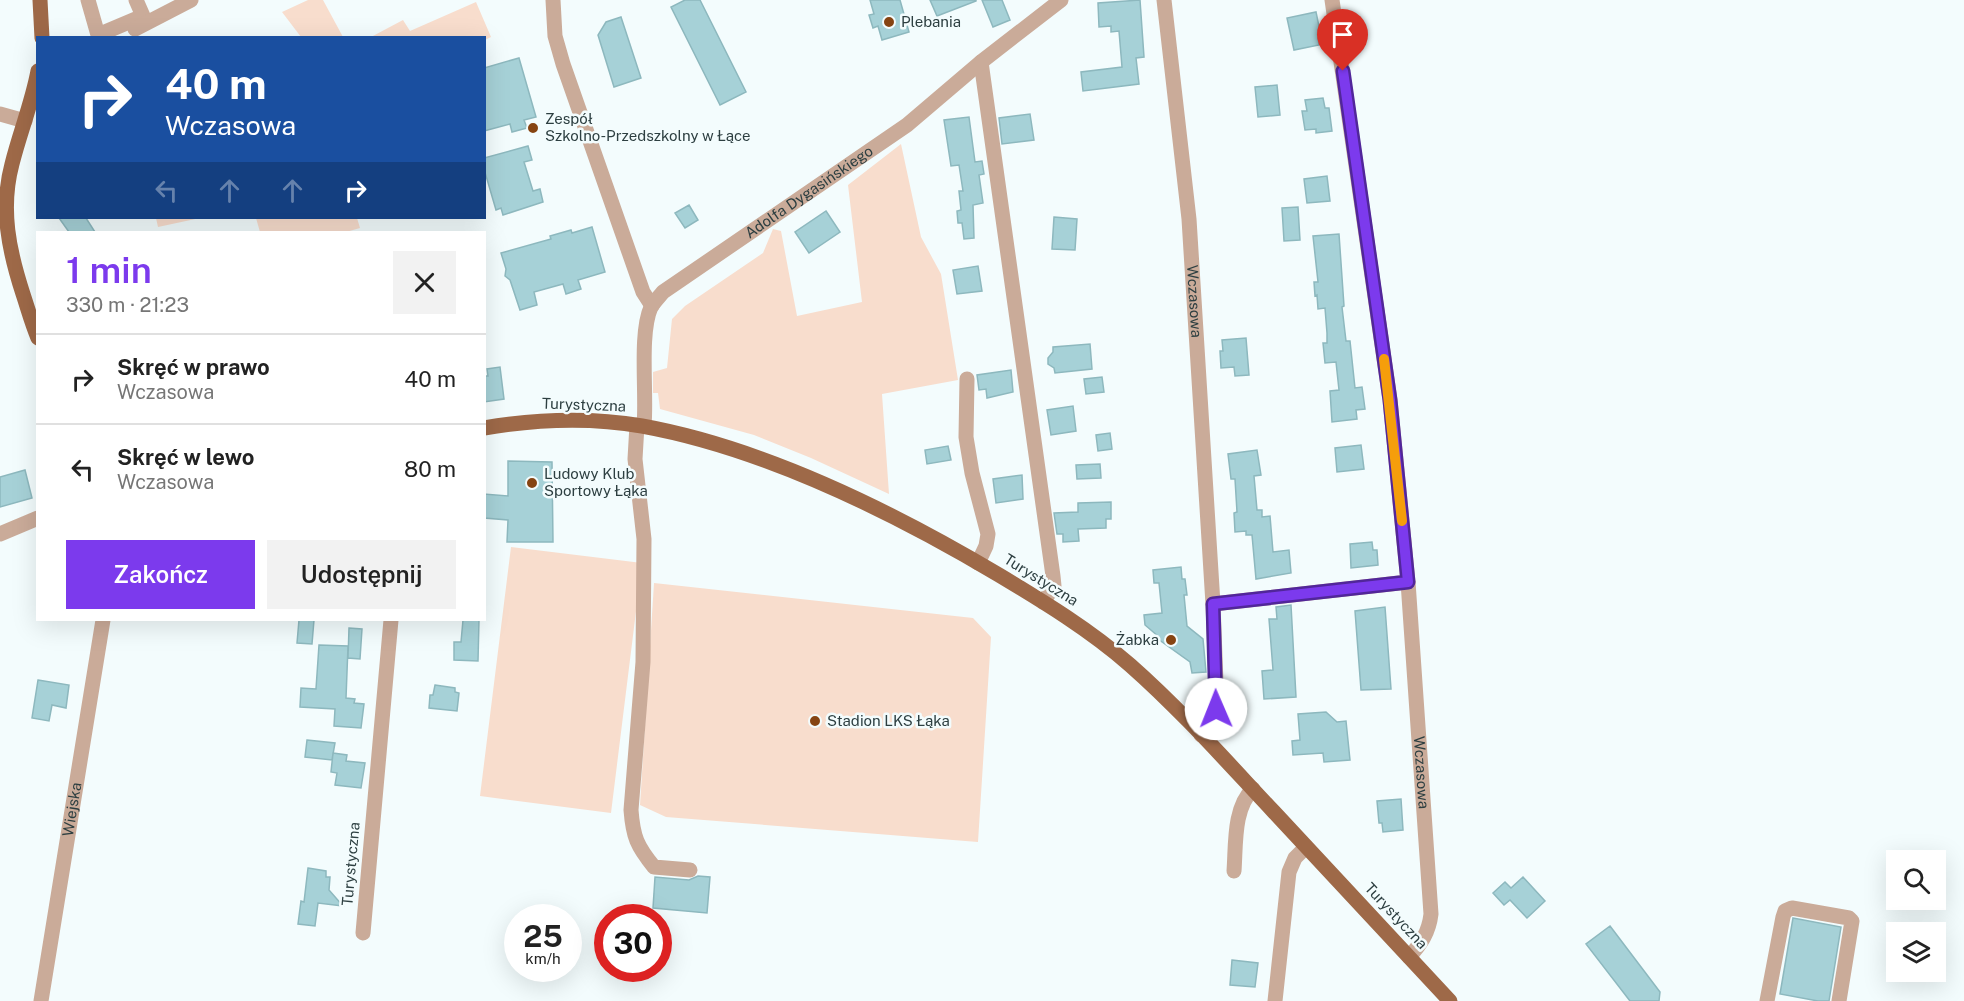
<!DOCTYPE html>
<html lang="pl">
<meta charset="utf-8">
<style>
body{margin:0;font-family:"Public Sans",sans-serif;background:#f2f2f2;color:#222;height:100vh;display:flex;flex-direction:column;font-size:22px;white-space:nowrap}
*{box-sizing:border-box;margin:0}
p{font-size:20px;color:#767676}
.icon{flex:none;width:33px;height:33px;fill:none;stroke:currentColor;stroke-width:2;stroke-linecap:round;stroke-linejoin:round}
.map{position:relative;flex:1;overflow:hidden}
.drawer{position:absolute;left:36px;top:231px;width:450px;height:390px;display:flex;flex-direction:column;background:#fff;border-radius:0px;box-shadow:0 6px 24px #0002}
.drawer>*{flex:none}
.guide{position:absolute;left:36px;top:36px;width:450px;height:183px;border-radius:0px;box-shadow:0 6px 24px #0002;background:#1a4fa0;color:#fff;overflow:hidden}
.fabs{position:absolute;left:1886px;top:850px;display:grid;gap:12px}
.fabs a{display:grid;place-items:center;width:60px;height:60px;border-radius:0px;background:#fff;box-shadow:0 6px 24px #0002;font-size:30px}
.speed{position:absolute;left:504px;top:904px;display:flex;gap:12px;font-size:30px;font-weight:700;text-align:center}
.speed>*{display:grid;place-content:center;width:78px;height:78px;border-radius:50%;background:#fff;box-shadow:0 6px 24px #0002;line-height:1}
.speed small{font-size:15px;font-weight:400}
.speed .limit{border:9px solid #d22;background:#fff;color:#111}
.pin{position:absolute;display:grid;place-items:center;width:51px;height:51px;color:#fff;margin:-62px -26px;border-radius:50% 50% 50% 0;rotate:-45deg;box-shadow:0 0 6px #0007}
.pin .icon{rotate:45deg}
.me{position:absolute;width:66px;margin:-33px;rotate:359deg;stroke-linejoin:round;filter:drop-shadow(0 0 4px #0008)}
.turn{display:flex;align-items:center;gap:21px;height:126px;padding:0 30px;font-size:27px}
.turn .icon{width:78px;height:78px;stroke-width:2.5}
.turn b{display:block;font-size:42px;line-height:51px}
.lanes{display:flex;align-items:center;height:57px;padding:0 30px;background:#0003;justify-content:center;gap:30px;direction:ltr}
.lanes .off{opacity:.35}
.round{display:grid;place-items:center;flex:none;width:63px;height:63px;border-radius:0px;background:#f2f2f2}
.headline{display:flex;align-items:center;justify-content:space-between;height:102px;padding:0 30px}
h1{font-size:36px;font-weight:600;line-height:45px;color:#7c3aed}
.cta{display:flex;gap:12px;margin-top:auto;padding:12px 30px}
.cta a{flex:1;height:69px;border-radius:0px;background:#7c3aed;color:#fff;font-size:24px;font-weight:600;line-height:69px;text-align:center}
.cta a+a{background:#f2f2f2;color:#222}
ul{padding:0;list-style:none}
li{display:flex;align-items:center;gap:18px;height:90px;padding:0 30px;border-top:2px solid #e0e0e0}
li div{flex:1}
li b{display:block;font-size:22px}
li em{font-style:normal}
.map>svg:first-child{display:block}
</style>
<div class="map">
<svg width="1964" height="1001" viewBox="0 0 1964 1001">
<rect width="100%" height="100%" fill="#f3fcfd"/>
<path fill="#f8ddcd" d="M308,0h15l20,37h-42l-19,-25z
M476,2l15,35 -6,3 -1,-2 -113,-1 32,-17 7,11z
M901,144l20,93 20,37 17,106 -76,14 7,100 -78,-36 -57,-23 -94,-26 -2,-16h-5v-21l14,-4 5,-49 13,-13 78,-53 10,-24 8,2 16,85 65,-14 -14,-117z
M156,218h44l-42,9z
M256,218h101l3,10 -14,4h-86z
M511,547l131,16 -31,250 -131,-17z
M654,583l319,35 18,19 -13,205 -312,-25 -26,-12z"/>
<path fill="#a6d1d7" stroke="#8db8be" stroke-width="1.5" d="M685,0h15l46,92 -26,13 -49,-98z
M870,0h30l9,32 -27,8 -4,-14 -5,2 -4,-13 5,-1z
M930,0h46v1l-39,15z
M982,0h20l8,20 -17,7z
M1140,0l4,57 -8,1 3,26 -56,7 -2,-19 41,-5 -3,-36 -8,1v-6l-12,1 -1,-24z
M1316,12l5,24 -3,2 1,7 -25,5 -7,-32z
M621,17l20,61 -27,9 -16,-52 8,-13z
M519,58l17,59 -12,3 3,8 -15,4 -2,-8 -26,7v-63z
M1277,85l3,30 -22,2 -3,-30z
M1323,98l2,10h4l3,23 -16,2v-4l-11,1 -3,-19h5l-2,-11z
M1030,114l4,26 -32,4 -3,-26z
M969,117l6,45 7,-1 2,13 -5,1 4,28 -10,2 1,33 -10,1 -2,-16h-4l-1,-12 4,-1 -2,-19h4l-4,-26 -8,1 -7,-46z
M528,146l4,14 -8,2 9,29 7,-2 3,13 -40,13 -2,-7 -5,2 -12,-41v-11z
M1327,176l3,25 -23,2 -3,-24z
M689,205l9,15 -13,8 -10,-15z
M1298,207l2,33 -16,1 -2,-33z
M826,211l14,21 -31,21 -14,-21z
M1054,217l23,2 -2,31 -23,-1z
M59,218h27l9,14h-26z
M592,227l13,45 -27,8 3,9 -15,5 -3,-10 -29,8 3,13 -17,5 -10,-30 -5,-4 1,-7 -5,-16 50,-14 -1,-3 21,-6 1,3z
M1339,234l5,72 -2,1 4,34h4l5,47 7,-1 3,22 -9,1 1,9 -25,3 -2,-31 9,-1 -3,-28 -11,1 -2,-20h4v-10l-2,-25 -7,1 -1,-14 -2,1 -1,-14h4l-5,-46z
M978,266l4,25 -25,3 -4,-24z
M1246,338l3,37 -14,1 -1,-9 -13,1 -1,-17h3l-1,-11z
M1090,344l2,25 -37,4 -1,-5 -6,-4v-6l5,-6v-5z
M500,367l4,32 -20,3v-26h4l-1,-7z
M1011,370l2,22 -26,6 -1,-9 -7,1 -2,-15z
M1102,377l2,15 -18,2 -2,-15z
M1073,406l3,25 -25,4 -4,-25z
M1110,433l2,16 -14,2 -2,-16z
M1361,445l3,24 -27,3 -2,-24z
M948,446l3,14 -24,4 -2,-14z
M1257,450l4,25 -7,1 3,34h5v7l8,-1 3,36 16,-2 2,23 -35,6 -4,-44h-6v-4l-11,1 -1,-19 3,-1 -2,-33h-4l-3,-25z
M508,461l44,1 1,80h-46l1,-22 -24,-2v-24l24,2z
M1100,464l1,14 -24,1 -1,-14z
M25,470l7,28 -32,9v-30z
M1022,475l1,24 -27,4 -3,-24z
M1111,502v17h-5v9l-28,1 1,12 -16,1v-8h-6l-3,-21 24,-1v-9z
M1372,542l1,8h4l1,15 -27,3 -1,-24z
M1181,567l1,12h3l2,16h-3l3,31 16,13 3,33 -14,1 -2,-11 -32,-23 1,-2 -14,-12 -1,-10 18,-2 -3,-30h-5l-1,-13z
M1291,605l5,92 -32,2 -2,-28 11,-1 -4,-51h8l-1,-12z
M1385,607l6,82 -30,1 -6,-79z
M299,620h15l-2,24 -15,-1z
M463,620h16l-1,41 -24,-1v-18h7z
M349,628l13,1 -2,30 -12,-1z
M319,645l29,1 -2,52 9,1 -1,4 10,1 -3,24 -27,-2 1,-17 -35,-2 1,-19 15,1z
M38,680l31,5 -3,23 -14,-3 -3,16 -17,-3z
M435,685l20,3v4l4,1 -2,18 -28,-3 1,-13h3z
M1326,712l11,10 9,-1 4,39 -26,2 -1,-9 -30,2 -1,-14 8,-1 -2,-26z
M307,740l28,3 -3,17 -27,-3z
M333,753l14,2 -1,6 19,2 -4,25 -26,-3 2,-12 -6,-1z
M1401,799l2,31 -20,2 -1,-9h-3l-2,-22z
M308,868l18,3v6h4l-1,13 14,16 -25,-3 -3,23 -17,-2 3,-23 3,1z
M698,876l12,1 -3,36 -54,-5 2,-31 34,3z
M1523,877l22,24 -18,17 -17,-18 -6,5 -11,-12 12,-11 6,6z
M1793,918l48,9 -12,74h-11l-38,-7z
M1610,926l50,66 -1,9h-29l-44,-57z
M1232,960l26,3 -3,24 -25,-2z"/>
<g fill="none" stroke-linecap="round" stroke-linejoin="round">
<g stroke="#caab99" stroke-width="15">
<path d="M88,0l10,35 45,-19 -7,-16"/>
<path d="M553,0l2,36 8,28 80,228 9,14"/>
<path id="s1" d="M1164,0l25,219 24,385 4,105 -5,15 -11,11"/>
<path id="s2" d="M1332,0l58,400 18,182 23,332c-2,18 -10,30 -22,43"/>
<path d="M135,29l56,-29"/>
<path d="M981,62l72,514 1,10 -11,16"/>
<path d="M0,114l25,7"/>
<path d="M967,379l-1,58 6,36 16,61 -2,12 -8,17"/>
<path d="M637,425l-2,34 9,80 -1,123 -12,148c2,27 6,36 23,57l36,3"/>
<path id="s3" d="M644,426c3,-32 -5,-92 7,-119 3,-5 8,-10 12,-15l244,-167 74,-63 80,-62"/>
<path d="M0,534l38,-16"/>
<path d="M1213,604l195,-22"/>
<path d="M1234,871c2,-26 -1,-63 19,-82"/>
<path d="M363,933l28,-313"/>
<path id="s4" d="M41,1001l62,-381"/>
<path d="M1275,1001l14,-129 6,-14 11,-11"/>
<path d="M1767,1001l16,-84 2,-6 7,-3 57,10 3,3 -13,80"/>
</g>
<path stroke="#9e6948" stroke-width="15" d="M40,0l2,38
M38,71c-6,32 -18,61 -26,93 -12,45 -3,87 11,130 5,15 9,30 15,44
M484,428c53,-9 106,-11 158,-2 122,22 251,86 357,149 45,27 91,55 131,90 51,45 97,97 144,147 58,63 117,126 176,189"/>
</g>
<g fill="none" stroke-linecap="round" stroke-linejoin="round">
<defs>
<path id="route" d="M1216,709l-3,-105 195,-22 -18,-182 -47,-329"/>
</defs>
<use href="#route" stroke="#51269a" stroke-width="15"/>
<use href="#route" stroke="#7c3aed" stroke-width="10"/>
<path stroke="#f59e0b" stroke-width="10" d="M1384,359l18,162"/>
</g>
<g fill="#864412" stroke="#f3fcfd" stroke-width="2">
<circle cx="889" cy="22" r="6"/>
<circle cx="533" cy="128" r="6"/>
<circle cx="532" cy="483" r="6"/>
<circle cx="1171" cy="640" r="6"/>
<circle cx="815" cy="721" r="6"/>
</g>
<g text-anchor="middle" stroke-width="5" stroke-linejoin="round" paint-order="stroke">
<g font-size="15" fill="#2d3f41" stroke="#f3fcfd" text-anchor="start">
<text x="901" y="27">Plebania</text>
<text x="545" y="124">Zespół<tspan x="545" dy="17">Szkolno-Przedszkolny w Łące</tspan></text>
<text x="544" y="479">Ludowy Klub<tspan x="544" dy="17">Sportowy Łąka</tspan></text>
<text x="1159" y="645" text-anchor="end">Żabka</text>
<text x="827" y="726">Stadion LKS Łąka</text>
</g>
<g font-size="15" fill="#2d3f41" stroke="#f3fcfd">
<text dy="5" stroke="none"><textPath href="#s3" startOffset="316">Adolfa Dygasińskiego</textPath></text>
<text dy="5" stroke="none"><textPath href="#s1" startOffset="303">Wczasowa</textPath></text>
<text transform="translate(584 405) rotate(2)" y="5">Turystyczna</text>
<text transform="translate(1041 580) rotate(32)" y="5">Turystyczna</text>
<text dy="5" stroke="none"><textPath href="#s2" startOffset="778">Wczasowa</textPath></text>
<text dy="5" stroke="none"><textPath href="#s4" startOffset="194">Wiejska</textPath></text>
<text transform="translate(351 864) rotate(-85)" y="5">Turystyczna</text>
<text transform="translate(1396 916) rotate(47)" y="5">Turystyczna</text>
</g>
</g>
</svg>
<div class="fabs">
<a><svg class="icon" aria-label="search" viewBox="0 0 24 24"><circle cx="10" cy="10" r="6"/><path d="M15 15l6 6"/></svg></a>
<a><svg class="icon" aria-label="layers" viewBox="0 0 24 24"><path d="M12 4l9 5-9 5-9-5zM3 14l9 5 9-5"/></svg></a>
</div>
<div class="speed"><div>25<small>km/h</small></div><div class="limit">30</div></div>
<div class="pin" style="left:1343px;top:71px;background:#d93025"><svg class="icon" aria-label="arrive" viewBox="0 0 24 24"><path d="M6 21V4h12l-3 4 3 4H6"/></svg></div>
<svg class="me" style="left:1216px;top:709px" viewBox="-20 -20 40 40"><circle r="19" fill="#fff"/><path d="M0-13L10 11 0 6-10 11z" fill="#7c3aed"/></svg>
<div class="guide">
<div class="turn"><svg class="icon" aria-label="right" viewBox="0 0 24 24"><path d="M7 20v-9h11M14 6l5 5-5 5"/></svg><div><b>40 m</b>Wczasowa</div></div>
<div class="lanes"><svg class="icon off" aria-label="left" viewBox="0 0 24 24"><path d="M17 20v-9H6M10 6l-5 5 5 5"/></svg><svg class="icon off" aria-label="ahead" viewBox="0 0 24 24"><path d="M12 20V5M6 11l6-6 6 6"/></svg><svg class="icon off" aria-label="ahead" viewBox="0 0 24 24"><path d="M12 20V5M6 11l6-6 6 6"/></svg><svg class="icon" aria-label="right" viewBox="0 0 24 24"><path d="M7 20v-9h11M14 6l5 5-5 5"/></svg></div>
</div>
<section class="drawer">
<div class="headline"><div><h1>1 min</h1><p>330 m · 21:23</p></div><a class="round"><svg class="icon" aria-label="close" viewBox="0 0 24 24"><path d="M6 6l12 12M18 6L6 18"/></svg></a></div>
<ul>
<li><svg class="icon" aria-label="right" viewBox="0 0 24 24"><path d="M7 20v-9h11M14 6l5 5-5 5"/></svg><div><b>Skręć w prawo</b><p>Wczasowa</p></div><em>40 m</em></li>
<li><svg class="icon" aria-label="left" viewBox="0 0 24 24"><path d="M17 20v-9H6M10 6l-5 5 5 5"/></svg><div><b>Skręć w lewo</b><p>Wczasowa</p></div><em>80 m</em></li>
</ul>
<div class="cta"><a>Zakończ</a><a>Udostępnij</a></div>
</section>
</div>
